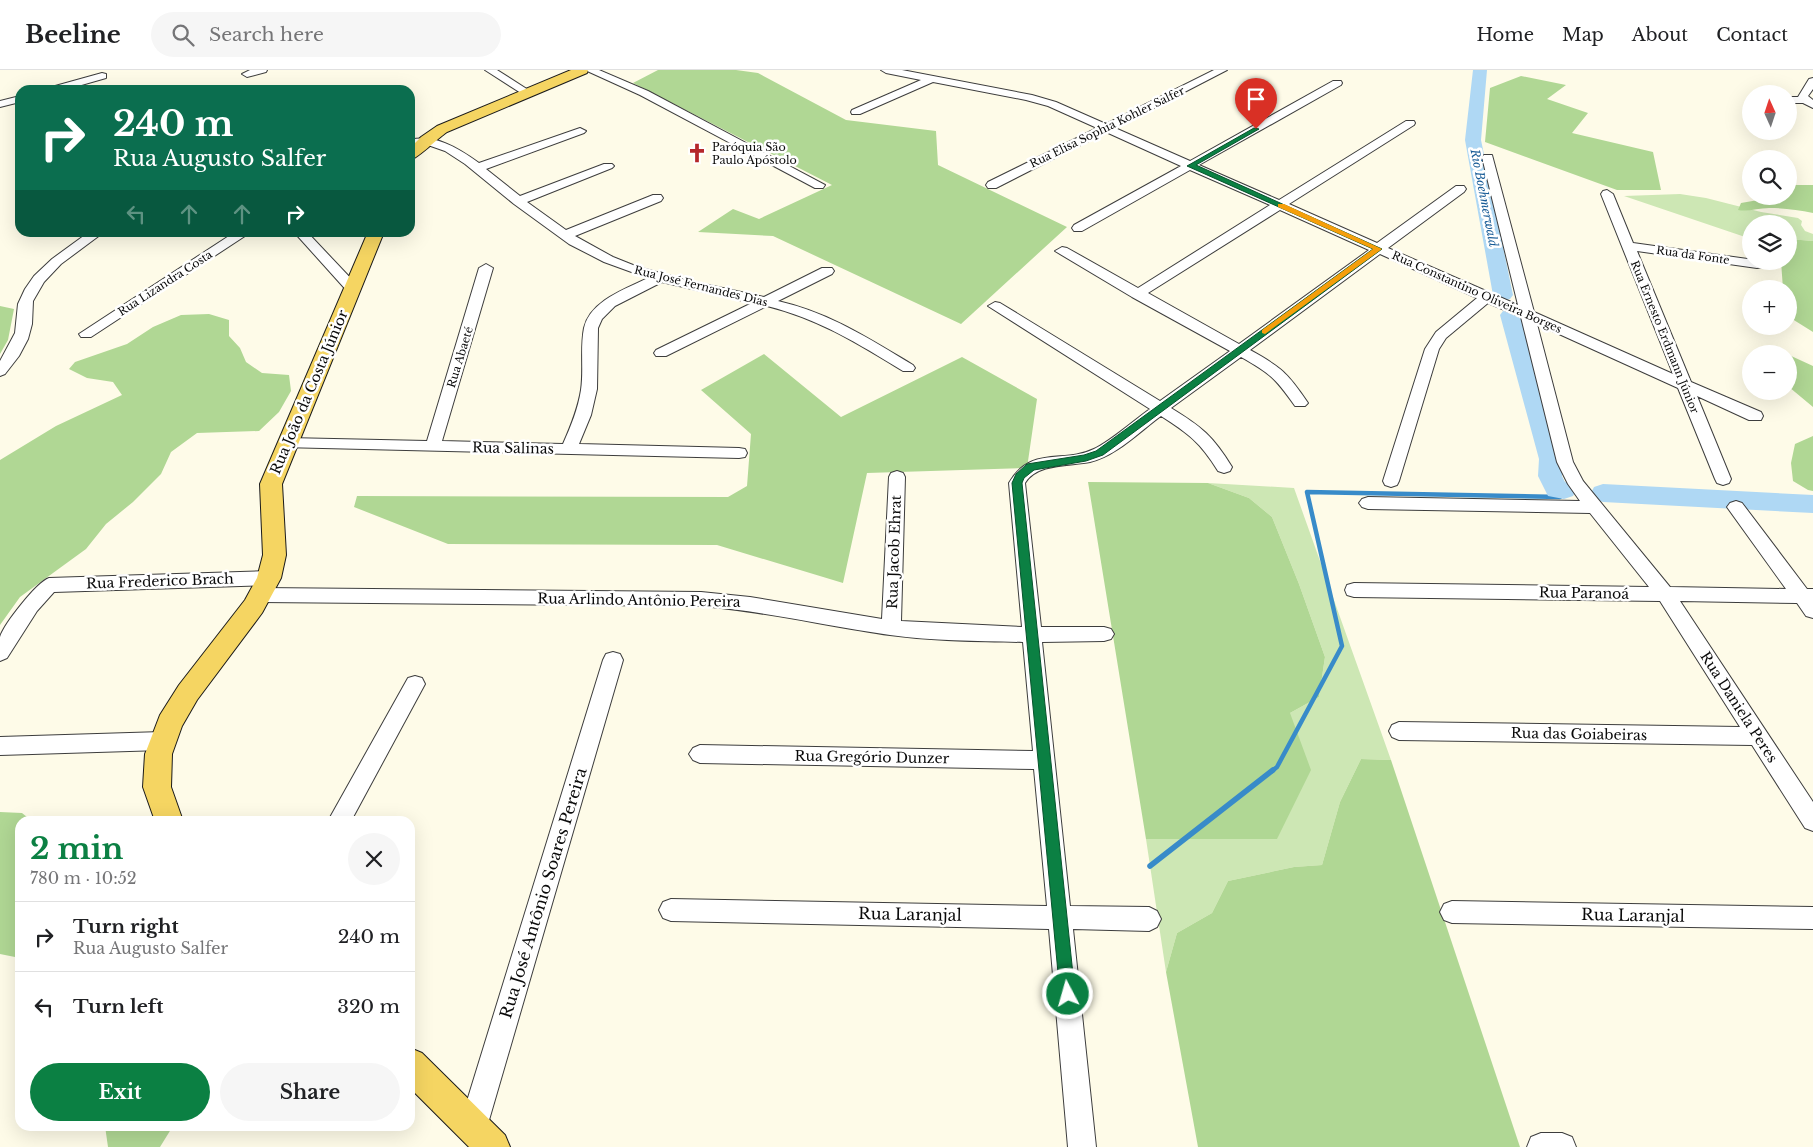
<!DOCTYPE html>
<meta charset="utf-8">
<style>
body{margin:0;font-family:"Libre Baskerville",serif;background:#f6f6f6;color:#202124;height:100vh;display:flex;flex-direction:column;font-size:19px;white-space:nowrap}
*{box-sizing:border-box;margin:0}
p{font-size:16px;color:#757577}
.icon{flex:none;width:28px;height:28px;fill:none;stroke:currentColor;stroke-width:2;stroke-linecap:round;stroke-linejoin:round}
.map{position:relative;flex:1;overflow:hidden}
.drawer{position:absolute;left:15px;top:746px;width:400px;height:315px;display:flex;flex-direction:column;background:#fff;border-radius:15px;box-shadow:0 5px 20px #0002}
.drawer>*{flex:none}
.guide{position:absolute;left:15px;top:15px;width:400px;height:152px;border-radius:15px;box-shadow:0 5px 20px #0002;background:#0b6e4f;color:#fff;overflow:hidden}
.needle{width:32px;rotate:357deg}
.buttons{position:absolute;left:1742px;top:15px;display:grid;gap:10px}
.buttons a{display:grid;place-items:center;width:55px;height:55px;border-radius:50%;background:#fff;box-shadow:0 5px 20px #0002;font-size:25px}
.pin{position:absolute;display:grid;place-items:center;width:42px;height:42px;color:#fff;margin:-51px -21px;border-radius:50% 50% 50% 0;rotate:-45deg;box-shadow:0 0 5px #0007}
.pin .icon{rotate:45deg}
.me{position:absolute;width:55px;margin:-28px;rotate:354deg;stroke-linejoin:round;filter:drop-shadow(0 0 4px #0008)}
.turn{display:flex;align-items:center;gap:18px;height:105px;padding:0 15px;font-size:22px}
.turn .icon{width:65px;height:65px;stroke-width:2.5}
.turn b{display:block;font-size:35px;line-height:42px}
.lanes{display:flex;align-items:center;height:48px;padding:0 15px;background:#0003;justify-content:center;gap:25px;direction:ltr}
.lanes .off{opacity:.35}
.round{display:grid;place-items:center;flex:none;width:52px;height:52px;border-radius:26px;background:#f6f6f6}
.overview{display:flex;align-items:center;justify-content:space-between;height:85px;padding:0 15px}
h1{font-size:30px;font-weight:700;line-height:38px;color:#0b8043}
.button{display:flex;gap:10px;margin-top:auto;padding:10px 15px}
.button a{flex:1;height:58px;border-radius:30px;background:#0b8043;color:#fff;font-size:20px;font-weight:700;line-height:58px;text-align:center}
.button a+a{background:#f6f6f6;color:#202124}
ul{padding:0;list-style:none}
li{display:flex;align-items:center;gap:15px;height:70px;padding:0 15px;border-top:1px solid #e0e0e0}
li div{flex:1}
li b{display:block;font-size:19px}
li em{font-style:normal}
header{display:flex;align-items:center;gap:30px;box-sizing:border-box;height:70px;padding:0 25px;background:#fff;border-bottom:1px solid #e0e0e0}
header strong{font-size:24px}
nav{display:flex;gap:28px;margin-inline-start:auto;font-size:18px}
.search{width:350px;height:45px;background:#f6f6f6;display:flex;align-items:center;gap:12px;box-sizing:border-box;padding:0 18px;border-radius:28px;color:#757577;font-size:19px}
.map>svg:first-child{display:block}
</style>
<header>
<strong>Beeline</strong>
<div class="search"><svg class="icon" aria-label="search" viewBox="0 0 24 24"><circle cx="10" cy="10" r="6"/><path d="M15 15l6 6"/></svg>Search here</div>
<nav><a>Home</a><a>Map</a><a>About</a><a>Contact</a></nav>
</header>
<div class="map">
<svg width="1813" height="1077" viewBox="0 0 1813 1077">
<rect width="100%" height="100%" fill="#fefbe8"/>
<path fill="#cde7b4" d="M1680,124l26,4 55,14 37,6 4,3 -1,4 4,6 8,3v7l-24,-2v-15h-38v15l-127,-43z
M1208,413l86,5 97,272 -30,-1 -21,43 -18,63 -28,2 -66,14 -16,32 -35,20 -11,39 -20,-133h131l13,-126 29,-16 6,-40 -26,-73 -27,-67 -23,-19z"/>
<path fill="#b0d794" d="M658,0h78l22,3 88,47 90,11 2,34 129,62 -106,97 -188,-88 -75,-4 35,-23 26,10 73,-34 -199,-102z
M1521,6l45,9 -19,14 41,14 -16,20 81,19 8,38h-44l-132,-48 5,-54z
M1789,115h24v28c-15,-3 -29,-5 -44,-5 -11,0 -21,4 -31,2l3,-7 23,-4v-3h25z
M1789,169l24,2v91l-24,-15v-28h-6l-2,-28h8z
M0,236l14,3 -6,31 -8,14z
M209,244l20,6v16l11,12 6,14 16,11 27,2 2,16 -12,21 -20,19 -62,2 -26,19 -10,22 -28,28 -27,22 -20,25 -66,48 -20,28v-165l56,-34 66,-31 -9,-13 -26,-4 -18,-9 6,-7 52,-18 26,-17 28,-12z
M764,284l77,63 121,-60 75,42 -10,69 -160,5 -24,110 -126,-38 -269,-1 -94,-37 3,-11 371,1 19,-11 4,-52 -50,-44z
M1789,285l24,11v41l-24,-20z
M1813,366v55l-5,-1 -15,-9 -2,-18 4,-19z
M1088,412l120,1 41,15 23,19 27,67 26,73 -6,40 -29,16 21,57 -34,69h-131z
M1361,689l30,1 129,387h-322l-32,-175 11,-39 35,-20 16,-32 66,-14 28,-2 18,-63z
M0,742l22,1 10,8h-12v137l-20,-4z
M105,1056h68l-13,21h-52z"/>
<g fill="none" stroke-linecap="round" stroke-linejoin="round">
<path stroke="#388bc9" stroke-width="4.5" d="M1272,701l5,-4 65,-121 -35,-154 253,5 -3,-7"/>
<path stroke="#388bc9" stroke-width="5.5" d="M1150,796l123,-96"/>
<path fill="#afd8f4" fill-rule="evenodd" d="M1473,0h14l-6,70 32,155 -3,4 -7,2 -7,-2 -3,-4 -28,-155z
M1510,239l7,2 3,4 43,144 -1,17 3,6 8,2 3,6 -3,6 -9,3 -16,-3 -10,-20 1,-17 -39,-144 3,-4z
M1603,414l210,11v18l-210,-11 -9,-3 -3,-6 3,-6z"/>
<defs>
<path id="minor" d="M250,0h17l-1,2 -19,5 -5,-3z
M485,0h12l36,23 -5,3 -4,-1z
M585,0h14l49,21 177,94 -2,3h-8l-175,-93z
M881,0h21l130,25 24,7 50,22 108,-54h13l-112,58 75,33 143,-80h8l1,2 -1,2 -142,80 80,35 127,-79h8l1,2 -1,2 -125,79 88,39 79,-57h8l2,3 -2,3 -76,56 130,57 -36,-148 2,-2h8l42,157 139,62 -72,-180 2,-3 4,-1 6,4 20,49 129,18 2,3 -2,3 -5,1 -120,-17 54,131 70,30 2,4 -2,4h-12l-52,-24 34,83 -2,4 -6,2 -6,-2 -2,-4 -37,-91 -141,-64 36,138 10,19 87,106 116,2 -59,-82 3,-4 6,-2 6,2 65,86h6v29l-7,-2 -9,-13 -117,-2 133,201v29l-8,-3 -53,-83 -353,-5 -7,-3 -3,-6 3,-6 7,-3 341,5 -80,-126 -306,-4 -7,-2 -2,-5 2,-5 7,-2 295,4 -59,-74 -222,-4 -6,-2 -3,-4 3,-4 6,-2 212,4 -12,-17 -11,-22 -36,-145 -33,-14 -42,35 -7,11 -40,132 -2,4 -6,2 -6,-2 -2,-4 42,-132 11,-17 41,-34 -97,-44 -130,96c31,17 38,23 58,53l-3,3h-10c-20,-28 -24,-32 -54,-49l-70,51c31,19 42,28 61,59l-2,4 -6,2 -6,-2c-18,-29 -29,-37 -57,-55 -22,16 -45,40 -71,46 -20,4 -53,1 -65,21l16,144h63l7,2 3,5 -3,5 -7,2 -62,1 28,264 79,1 8,4 4,8 -4,8 -8,4 -76,-2 23,218h-28l-19,-218 -378,-8 -8,-3 -4,-8 4,-8 8,-3 376,7 -13,-137 -334,-6 -7,-3 -4,-6 4,-6 7,-3 333,6 -10,-109c-44,-1 -89,-1 -133,-7 -64,-9 -125,-24 -189,-29l-440,-4 -7,-2 -2,-5 2,-5 7,-2 440,4 49,5 132,22 7,-142 2,-4 6,-2 6,2 2,4 -4,144 121,6 -13,-144c22,-38 54,-19 85,-34 17,-8 39,-28 56,-40l-162,-103 7,-4 5,1 160,98 70,-50 -98,-54 -77,-46 7,-4 5,1 71,40 132,-83 -80,-35 -108,61h-8l-2,-3 2,-3 107,-59 -75,-34 -110,56h-8l-2,-3 2,-3 109,-54 -49,-22 -22,-6 -93,-18 -73,32h-8l-1,-2 1,-2 69,-30 -35,-7zM1280,140l89,40 -130,94 -91,-51z
M102,3l4,1v4l-42,12h-17l1,-2z
M1813,8v11l-5,7 5,4v8l-10,-5h-14v-6h9l11,-18z
M20,26v6l-20,5v-6z
M580,58l6,3 -2,2 -98,36 34,27 84,-32h8l2,2 -2,2 -85,34 39,28 87,-35h8l2,3 -2,3 -86,35 38,21 25,10 48,13 78,17 58,-29h10l2,3 -2,3 -54,27c52,12 90,37 135,64l2,3 -2,3h-10c-46,-28 -84,-52 -136,-65l-101,50h-10l-2,-3 2,-3 96,-47 -90,-21 -47,24 -13,13 -4,9 -1,61 -6,26 -12,29 160,4 6,1 2,4 -2,4 -6,1 -458,-11 -2,-4 2,-4 6,-1 140,3 52,-173 7,-4 7,4 -51,173 121,3c8,-18 15,-35 18,-54 3,-20 -1,-42 3,-62 6,-27 41,-39 64,-50l-44,-16 -35,-18 -55,-40 -49,-40 -20,-13 -20,-7 -15,2v-6c26,-6 48,8 69,23z
M89,162h15l-43,32 -17,18 -11,19 -1,23 -4,15 -9,17 -14,18 -5,2v-15l15,-28 3,-29 7,-15 9,-13 18,-17z
M235,162h16l-160,105h-10l-2,-3z
M294,162h13l51,54 2,3 -2,3h-10z
M270,501l6,2 3,5 -3,5 -6,2 -216,7 -17,19 -30,47 -7,3c0,-7 0,-17 0,-24 4,-13 37,-55 49,-59z
M613,582l7,2 3,6 -136,467 -4,10 -10,4 -10,-4 -4,-10 144,-467 3,-6z
M415,606l7,2 3,6 -74,137h-23l80,-143z
M162,662l7,3 3,6 -3,6 -7,3 -162,5v-18z
M1452,831l361,6v22l-361,-6 -8,-3 -4,-8 4,-8z
M1541,1063h21l10,4 4,10h-49l4,-10z"/>
<path id="major" d="M571,0h17l-1,3 -140,59c-9,6 -30,27 -37,28v-12l11,-11 16,-11z
M368,162h16l-102,252 4,71 -5,23 -19,35 -65,87 -15,26 -10,28 -1,33 12,34h-28l-12,-34 2,-33 15,-39 19,-30 66,-85 12,-22 6,-23 -3,-71z
M410,978l12,5 83,82 5,12h-41l-59,-59z"/>
</defs>
<use href="#minor" stroke="#3d3d3d" stroke-width="2"/>
<use href="#major" stroke="#1b1b1b" stroke-width="2"/>
<use href="#minor" fill="#fff" fill-rule="evenodd"/>
<use href="#major" fill="#f5d562" fill-rule="evenodd"/>
</g>
<path fill="#0b8043" stroke="#07532c" d="M1254,58l5,1 -63,36 186,84 -279,206 -17,6 -52,9 -10,8 -2,5 53,511 -2,5 -5,2 -6,-2 -2,-5 -48,-511 4,-9 11,-10 57,-9 12,-4 277,-202 -186,-83z"/>
<path fill="#f59e0b" d="M1278,134h6l98,45 -117,85 -3,-1v-3l111,-81 -95,-42z"/>
<defs>
<symbol id="church-bare" viewBox="-9 -9 18 18"><path d="M-1.2-6h2.4v3.5h3.3v2.4h-3.3V6h-2.4V-.1h-3.3v-2.4h3.3Z" fill="#b5272a" stroke="#fff" stroke-width="2.5" paint-order="stroke"/></symbol>
</defs>
<g fill-rule="evenodd">
<use href="#church-bare" x="683" y="69" width="28" height="28"/>
</g>
<g text-anchor="middle" stroke-width="5" stroke-linejoin="round" paint-order="stroke">
<g font-size="11" fill="#0a0a0a" stroke="#fff">
<text transform="translate(1107 57) rotate(-26)" y="4">Rua Elisa Sophia Kohler Salfer</text>
<text transform="translate(1693 185) rotate(8)" y="4">Rua da Fonte</text>
<text transform="translate(165 213) rotate(-33)" y="4">Rua Lizandra Costa</text>
<text transform="translate(701 216) rotate(14)" y="4">Rua José Fernandes Dias</text>
<text transform="translate(1477 222) rotate(24)" y="4">Rua Constantino Oliveira Borges</text>
<text transform="translate(1665 267) rotate(68)" y="4">Rua Ernesto Erdmann Júnior</text>
<text transform="translate(460 287) rotate(-73)" y="4">Rua Abaeté</text>
</g>
<g font-size="11" fill="#0a0a0a" stroke="#fff" text-anchor="start">
<text x="712" y="81">Paróquia São<tspan x="712" dy="13">Paulo Apóstolo</tspan></text>
</g>
<g font-size="12" font-style="italic" fill="#185c97" stroke="#fff">
<text transform="translate(1484 128) rotate(79)" y="4">Rio Boehmerwald</text>
</g>
<g font-size="14" fill="#0a0a0a" stroke="#fff">
<text transform="translate(309 322) rotate(-67)" y="5">Rua João da Costa Júnior</text>
<text transform="translate(513 378) rotate(1)" y="5">Rua Salinas</text>
<text transform="translate(894 482) rotate(-88)" y="5">Rua Jacob Ehrat</text>
<text transform="translate(160 511) rotate(-2)" y="5">Rua Frederico Brach</text>
<text transform="translate(1584 523) rotate(1)" y="5">Rua Paranoá</text>
<text transform="translate(639 530) rotate(1)" y="5">Rua Arlindo Antônio Pereira</text>
<text transform="translate(1739 637) rotate(57)" y="5">Rua Daniela Peres</text>
<text transform="translate(1579 664) rotate(1)" y="5">Rua das Goiabeiras</text>
<text transform="translate(872 687) rotate(1)" y="5">Rua Gregório Dunzer</text>
</g>
<g font-size="16" fill="#0a0a0a" stroke="#fff">
<text transform="translate(543 823) rotate(-73)" y="6">Rua José Antônio Soares Pereira</text>
<text transform="translate(910 844) rotate(1)" y="6">Rua Laranjal</text>
<text transform="translate(1633 845) rotate(1)" y="6">Rua Laranjal</text>
</g>
</g>
</svg>
<div class="buttons">
<a><svg class="needle" viewBox="-14 -14 28 28"><path d="M0-13l5 13h-10z" fill="#e53935"/><path d="M0 13l5-13h-10z" fill="#757577"/></svg></a>
<a><svg class="icon" aria-label="search" viewBox="0 0 24 24"><circle cx="10" cy="10" r="6"/><path d="M15 15l6 6"/></svg></a>
<a><svg class="icon" aria-label="layers" viewBox="0 0 24 24"><path d="M12 4l9 5-9 5-9-5zM3 14l9 5 9-5"/></svg></a>
<a>+</a>
<a>−</a>
</div>
<div class="pin" style="left:1256px;top:59px;background:#d93025"><svg class="icon" aria-label="arrive" viewBox="0 0 24 24"><path d="M6 21V4h12l-3 4 3 4H6"/></svg></div>
<svg class="me" style="left:1068px;top:924px" viewBox="-20 -20 40 40"><circle r="17" fill="#0b8043" stroke="#fff" stroke-width="3"/><path d="M0-11L8 9 0 5-8 9z" fill="#fff"/></svg>
<div class="guide">
<div class="turn"><svg class="icon" aria-label="right" viewBox="0 0 24 24"><path d="M7 20v-9h11M14 6l5 5-5 5"/></svg><div><b>240 m</b>Rua Augusto Salfer</div></div>
<div class="lanes"><svg class="icon off" aria-label="left" viewBox="0 0 24 24"><path d="M17 20v-9H6M10 6l-5 5 5 5"/></svg><svg class="icon off" aria-label="ahead" viewBox="0 0 24 24"><path d="M12 20V5M6 11l6-6 6 6"/></svg><svg class="icon off" aria-label="ahead" viewBox="0 0 24 24"><path d="M12 20V5M6 11l6-6 6 6"/></svg><svg class="icon" aria-label="right" viewBox="0 0 24 24"><path d="M7 20v-9h11M14 6l5 5-5 5"/></svg></div>
</div>
<section class="drawer">
<div class="overview"><div><h1>2 min</h1><p>780 m · 10:52</p></div><a class="round"><svg class="icon" aria-label="close" viewBox="0 0 24 24"><path d="M6 6l12 12M18 6L6 18"/></svg></a></div>
<ul>
<li><svg class="icon" aria-label="right" viewBox="0 0 24 24"><path d="M7 20v-9h11M14 6l5 5-5 5"/></svg><div><b>Turn right</b><p>Rua Augusto Salfer</p></div><em>240 m</em></li>
<li><svg class="icon" aria-label="left" viewBox="0 0 24 24"><path d="M17 20v-9H6M10 6l-5 5 5 5"/></svg><div><b>Turn left</b></div><em>320 m</em></li>
</ul>
<div class="button"><a>Exit</a><a>Share</a></div>
</section>
</div>
